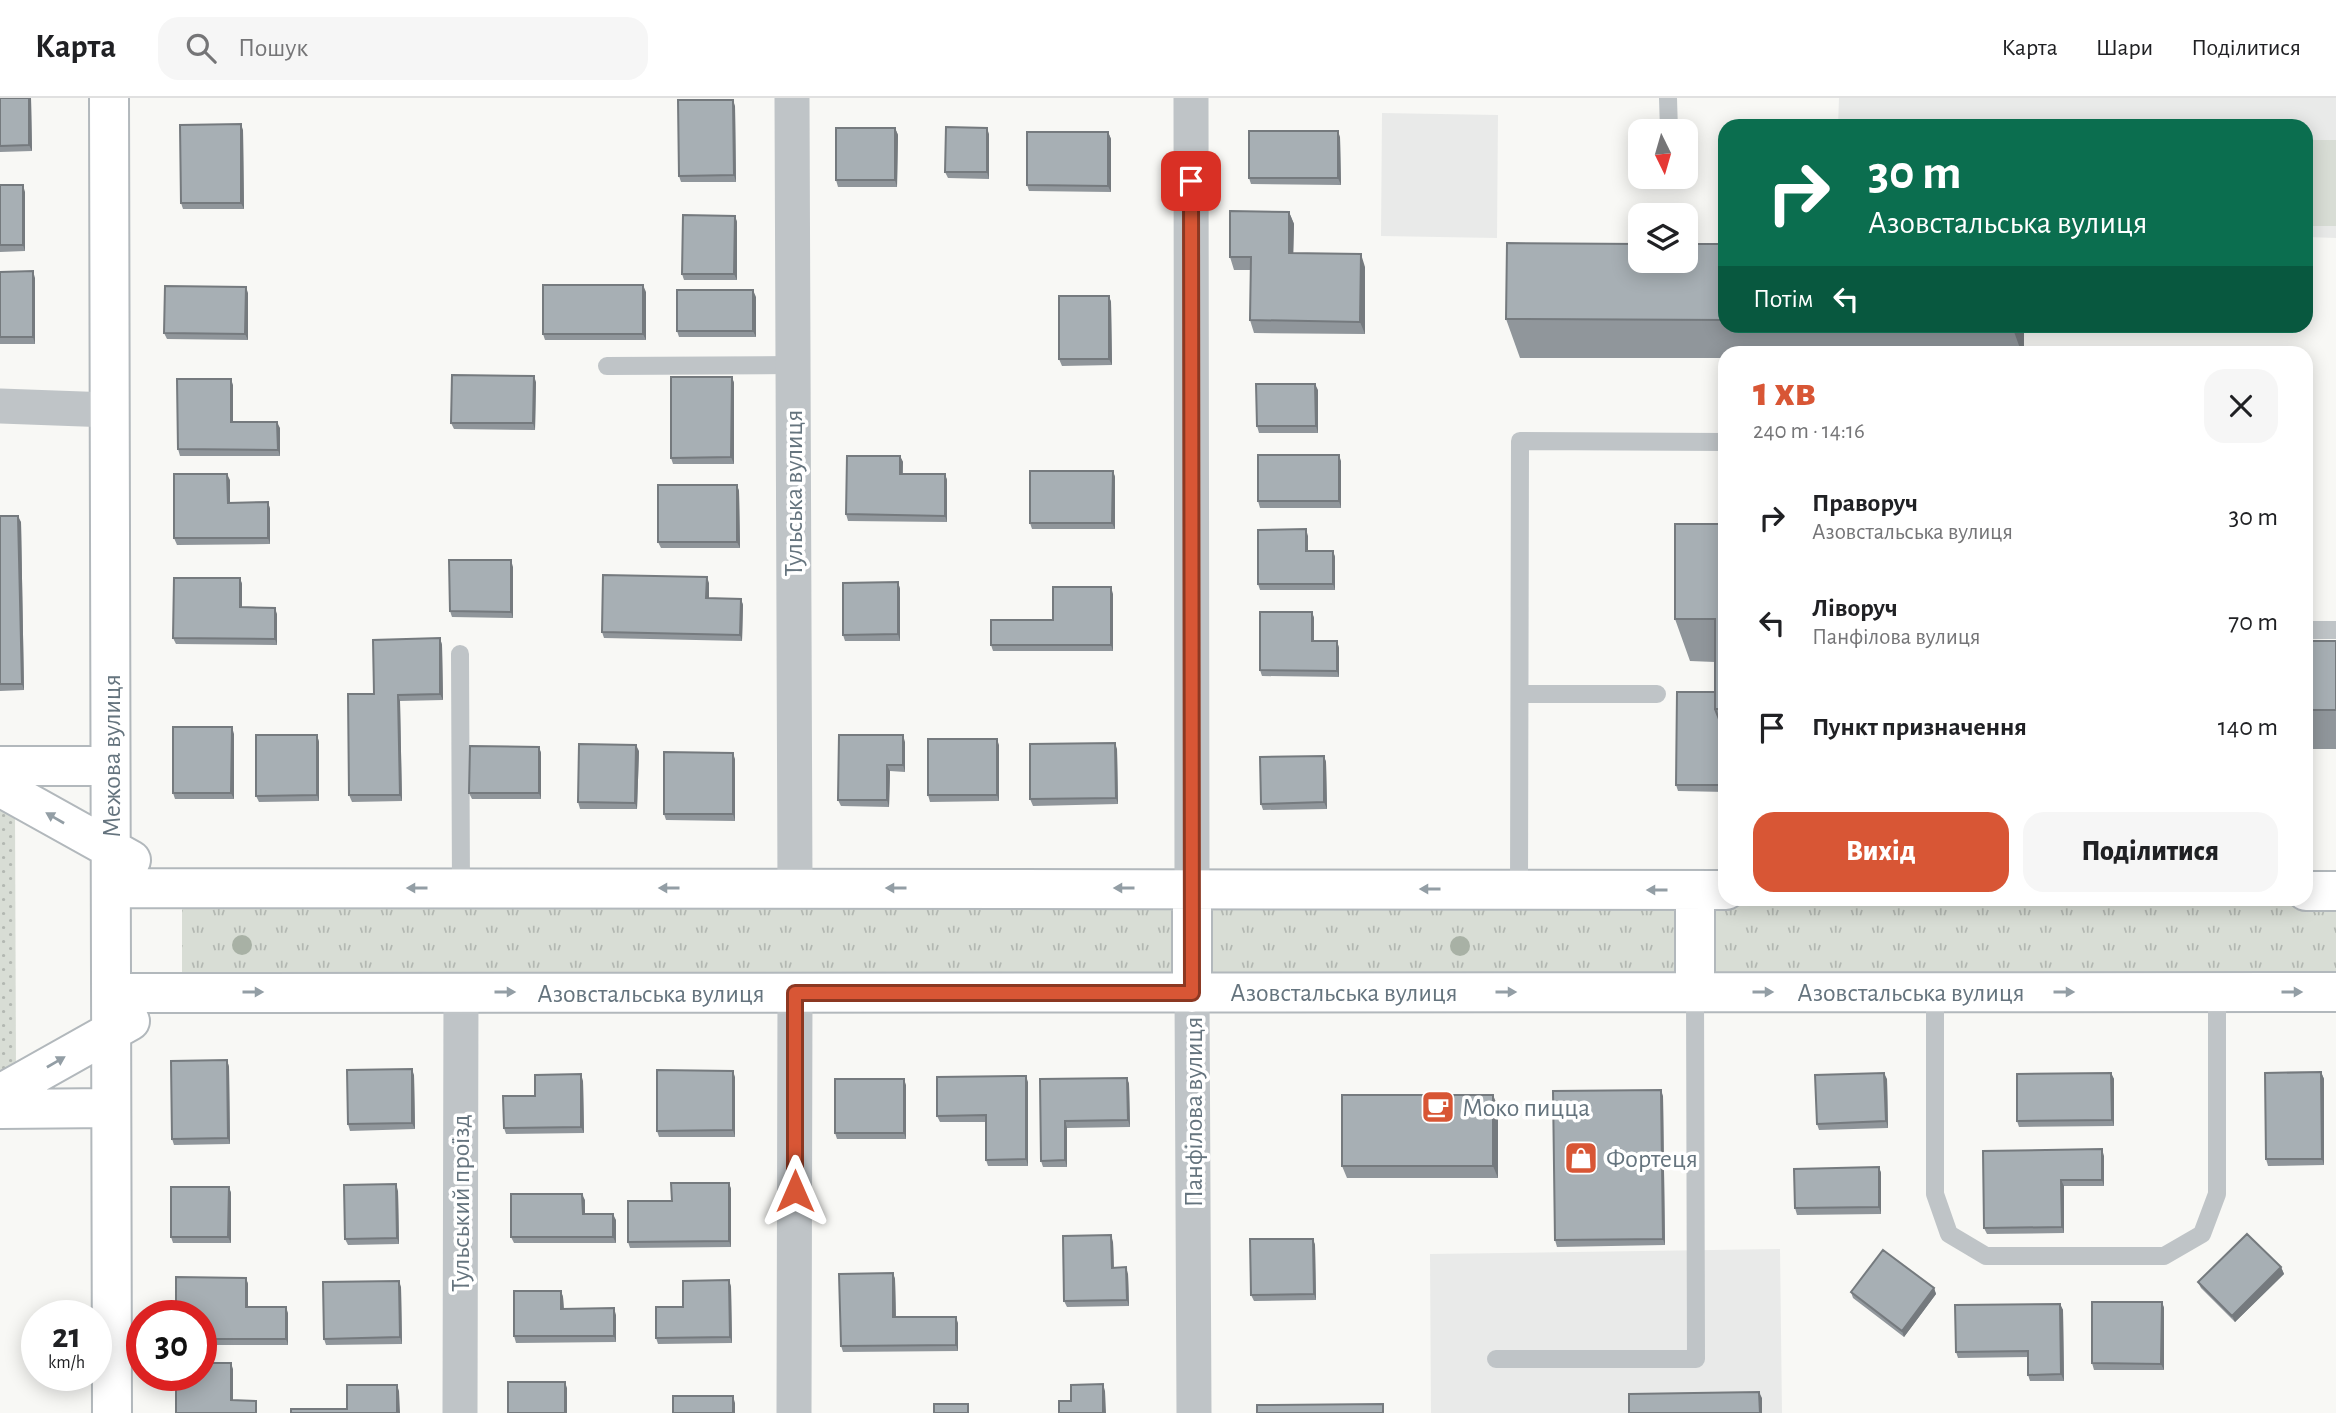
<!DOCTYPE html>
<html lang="uk">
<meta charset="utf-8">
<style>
body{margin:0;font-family:"Alegreya Sans",sans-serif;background:#f6f6f6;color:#202124;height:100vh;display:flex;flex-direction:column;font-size:26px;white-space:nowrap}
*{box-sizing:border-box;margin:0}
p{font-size:23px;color:#757577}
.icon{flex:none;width:38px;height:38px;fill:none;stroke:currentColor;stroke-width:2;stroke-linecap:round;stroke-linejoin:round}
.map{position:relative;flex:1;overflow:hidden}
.details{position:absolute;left:1718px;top:248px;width:595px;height:560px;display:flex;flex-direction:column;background:#fff;border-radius:21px;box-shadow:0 4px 18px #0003}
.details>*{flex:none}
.guide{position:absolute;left:1718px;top:21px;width:595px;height:214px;border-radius:21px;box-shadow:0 4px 18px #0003;background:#0b6e4f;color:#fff;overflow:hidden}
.needle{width:46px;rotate:175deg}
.tools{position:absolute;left:1628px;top:21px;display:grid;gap:14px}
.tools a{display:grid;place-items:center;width:70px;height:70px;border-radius:14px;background:#fff;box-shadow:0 4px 18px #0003;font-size:35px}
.speed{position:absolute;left:21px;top:1202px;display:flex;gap:14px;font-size:35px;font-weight:700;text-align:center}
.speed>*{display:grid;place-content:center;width:91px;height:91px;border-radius:50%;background:#fff;box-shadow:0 4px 18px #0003;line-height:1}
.speed small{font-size:18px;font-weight:400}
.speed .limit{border:10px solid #d22;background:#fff;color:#111}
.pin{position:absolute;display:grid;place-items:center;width:60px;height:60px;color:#fff;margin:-30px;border-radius:14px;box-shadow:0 4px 10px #0006}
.me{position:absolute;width:77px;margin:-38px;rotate:0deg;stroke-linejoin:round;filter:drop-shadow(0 0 5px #0008)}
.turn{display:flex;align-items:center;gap:24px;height:147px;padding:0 35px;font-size:32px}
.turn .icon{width:91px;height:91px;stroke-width:2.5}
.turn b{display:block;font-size:49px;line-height:60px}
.then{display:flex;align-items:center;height:66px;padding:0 35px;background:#0003;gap:14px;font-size:26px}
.round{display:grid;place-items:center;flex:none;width:74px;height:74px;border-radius:21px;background:#f6f6f6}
.head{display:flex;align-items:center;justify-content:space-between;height:119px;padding:0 35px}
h1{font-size:42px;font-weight:800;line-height:52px;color:#d85635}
.cta{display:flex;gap:14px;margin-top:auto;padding:14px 35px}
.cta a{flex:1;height:80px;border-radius:21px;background:#d85635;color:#fff;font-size:28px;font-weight:800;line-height:80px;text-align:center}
.cta a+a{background:#f6f6f6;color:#202124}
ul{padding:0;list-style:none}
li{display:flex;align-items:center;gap:21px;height:105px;padding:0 35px}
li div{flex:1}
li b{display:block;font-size:26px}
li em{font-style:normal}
header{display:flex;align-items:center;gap:42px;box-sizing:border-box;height:98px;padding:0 35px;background:#fff;border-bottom:2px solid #e0e0e0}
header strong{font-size:33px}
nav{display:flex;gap:38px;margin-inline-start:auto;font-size:24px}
.search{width:490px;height:63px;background:#f6f6f6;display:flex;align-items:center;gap:18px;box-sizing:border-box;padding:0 24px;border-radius:21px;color:#757577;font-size:26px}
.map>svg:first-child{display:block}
</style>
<header>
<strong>Карта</strong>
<div class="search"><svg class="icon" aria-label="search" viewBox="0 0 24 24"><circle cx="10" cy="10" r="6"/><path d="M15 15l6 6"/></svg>Пошук</div>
<nav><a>Карта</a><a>Шари</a><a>Поділитися</a></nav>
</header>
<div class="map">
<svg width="2336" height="1315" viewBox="0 0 2336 1315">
<defs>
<pattern id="grass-tufts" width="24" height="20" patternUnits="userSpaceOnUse" patternTransform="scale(1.75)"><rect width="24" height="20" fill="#d8ddd5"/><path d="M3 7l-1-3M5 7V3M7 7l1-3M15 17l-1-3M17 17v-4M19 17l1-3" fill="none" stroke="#b3b8b2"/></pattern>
<pattern id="park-dots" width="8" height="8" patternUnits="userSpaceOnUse" patternTransform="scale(1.75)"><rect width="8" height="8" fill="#d8ddd5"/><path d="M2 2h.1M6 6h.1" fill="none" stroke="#b3b8b2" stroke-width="1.8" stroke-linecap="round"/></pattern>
</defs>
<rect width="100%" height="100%" fill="#f8f8f5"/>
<path fill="#e9eae9" d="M1839,0h497v140l-29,-1 -1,-111h-468z
M1382,15l116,2 -1,123 -116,-2z
M1780,1151l2,164h-351l-1,-159z"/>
<path fill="url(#grass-tufts)" d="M182,799l2154,6v80l-2154,-3z"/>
<path fill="url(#park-dots)" d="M0,703l15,8 1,263 -16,10z"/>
<path fill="#d8ddd5" d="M2307,42h29v86h-29z"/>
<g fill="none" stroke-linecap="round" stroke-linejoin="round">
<defs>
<path id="secondary" d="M109,0l3,1315
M0,668h110
M0,689l131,73
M111,790l1615,2
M1192,790v105
M1695,792v102
M2306,793h30
M111,895l2225,-1
M0,996l130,-73
M0,1011l111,-1"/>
</defs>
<use href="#secondary" stroke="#b2b8bc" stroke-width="42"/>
<path stroke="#bfc4c7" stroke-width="18" d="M1668,0l1,33
M607,268l186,-1
M2306,532h30
M460,556l1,234
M1520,596h137
M1519,792l1,-449 206,1
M1935,894v202l14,40 37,22h178l38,-22 15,-40v-202
M1496,1261h200l-1,-367"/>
<path stroke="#bfc4c7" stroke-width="35" d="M792,0l3,789
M1191,0l1,790
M0,308l110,4
M1192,895l2,420
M460,1315l1,-421
M794,1315l1,-420"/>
<use href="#secondary" stroke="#fff" stroke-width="38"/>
</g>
<g fill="#a8b1a5">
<circle cx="242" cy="847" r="10"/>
<circle cx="1460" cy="848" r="10"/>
</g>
<path fill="#90969b" d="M0,0h31l1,53 -32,1z
M735,8l1,76h-55l-2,-6z
M895,30l3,7 -1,52h-59l-2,-7z
M243,32l1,79h-61l-2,-6z
M1108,34l3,7v53l-82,-1 -2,-6z
M989,36v45l-41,-1 -3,-6z
M1340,39l1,48 -90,-1 -2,-6z
M0,87l25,7v59l-25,1z
M1289,114l5,12 -1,30 72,13v67l-111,-1 -4,-13v-50h-16l-4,-13z
M735,118l2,6v58h-53l-2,-6z
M1726,146v82h298v28h-298v4h-206l-14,-39z
M0,174l35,6v66h-35z
M646,194v48h-101l-2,-6z
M248,195v47l-81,-1 -3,-6z
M1109,198l2,6 1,63 -50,1 -3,-7z
M756,199v40h-77l-2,-6z
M732,279l2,6v81h-61l-2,-6z
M536,284l-1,48 -81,-1 -3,-6z
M233,287v37l47,6v28h-100l-2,-7z
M1318,292v43h-59l-2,-7z
M900,358l3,6v12h42l2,6v42l-99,-1 -2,-7z
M1341,363v47h-81l-2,-7z
M1113,373l2,6v52h-83l-2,-6z
M230,382v23l38,-1 2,7v35l-93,1 -3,-7z
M737,387l2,6 1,57h-79l-3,-6z
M0,418l21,6 3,168 -24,1z
M1726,426v268l-48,-1 -2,-6 39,-93v-30l-25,-1 -15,-42z
M1308,438v15h25l2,6v33h-75l-2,-6z
M513,469v51l-61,-1 -2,-6z
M240,480l2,6v23l35,7v31l-101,-1 -3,-6z
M898,484l2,7v52h-55l-2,-6z
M709,485v15l32,1 2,6 -1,36 -138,-3 -2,-6z
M1113,496v57h-120l-2,-6 62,-25z
M1312,514l2,6v23h23l2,7v29l-77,-1 -2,-6z
M440,540l2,7 1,55 -43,1 2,100 -50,1 -3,-7 25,-101z
M2306,543h30v108h-30z
M234,636v65h-59l-2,-6z
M317,637l2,7v59l-60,1 -3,-6z
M905,644v30l-15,-1 -1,36 -48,-1 -3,-6z
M999,647v56l-69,1 -2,-7z
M539,649l2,6v46h-69l-3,-6z
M1117,651l1,55 -85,2 -3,-7z
M639,653l-2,58h-57l-2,-7z
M1324,658l2,6 1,47 -64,1 -2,-6z
M735,661v62l-69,-1 -2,-6z
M227,962l2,7 1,77 -56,1 -2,-6z
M2321,974l3,7v86l-56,1 -2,-7z
M2111,975l3,6v47l-95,1 -2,-6z
M414,977l1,54 -65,2 -2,-7z
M735,979v60h-76l-2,-6z
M1127,980l2,6 1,43 -63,1v39h-24l-2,-6 -1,-82z
M1887,981l1,49 -69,2 -2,-6z
M583,983l1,52 -78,1 -2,-6 31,-32z
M1028,984v84h-40l-2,-6v-38h-46l-3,-6z
M906,987v54h-69l-2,-6z
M1663,998l2,149 -108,2 -2,-7z
M1498,1009v71h-151l-5,-12z
M1983,1053l121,5v30h-40v47l-77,1 -3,-6z
M1879,1069l2,6v41l-84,1 -2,-7z
M729,1085l2,6v58l-101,1 -2,-6 44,-41z
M229,1089l2,6v50h-58l-2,-6z
M398,1093l1,53 -51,1 -3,-6z
M585,1102v14l31,6v23h-102l-3,-6z
M1313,1141l2,6 1,55 -62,1 -3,-6z
M1113,1144l1,26 14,6 1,32 -62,1 -3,-6z
M2281,1169l3,7 -49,48 -34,-34 -3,-6z
M893,1175l2,6 1,38 62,6v28l-115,1 -2,-6z
M246,1180l2,6v23l40,6v32h-87v-29z
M729,1182l2,7 1,56 -74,1 -2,-6 27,-31z
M401,1189l1,57 -76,1 -2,-6z
M1934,1190l2,6 -32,43 -51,-39 -2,-6z
M561,1193l2,6 1,12 52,6v27l-100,1 -2,-7z
M2162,1204l2,6v62h-70l-2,-7z
M2060,1206l3,6 1,71h-34l-2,-6v-18l-70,1 -2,-6z"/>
<path fill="#757a7e" d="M29,0h2l1,53 -3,-6z
M733,2l2,6 1,76 -2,-7z
M241,26l2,6 1,79 -3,-6z
M895,30l3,7 -1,52 -2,-7z
M987,30l2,6v45l-2,-7z
M1338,33l2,6 1,48 -3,-7z
M1108,34l3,7v53l-3,-6z
M23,87l2,7v59l-2,-6z
M1289,114l5,12 -1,42 -4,-13z
M735,118l2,6v58l-3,-6z
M1361,156l4,13v67l-5,-12z
M33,173l2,7v66l-2,-7z
M643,187l3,7v48l-3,-6z
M246,189l2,6v47l-3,-6z
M753,192l3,7v40l-3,-6z
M1109,198l2,6 1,63 -3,-6z
M2012,228h12v28h-2z
M534,278l2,6 -1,48 -2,-7z
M732,279l2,6v81l-3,-7z
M231,281l2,6v44l-2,-7z
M1315,286l3,6v43l-2,-7z
M277,324l3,6v28l-2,-6z
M1339,357l2,6v47l-2,-7z
M900,358l3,6 -1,18 -2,-6z
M1113,373l2,6v52l-3,-6z
M227,376l3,6v29l-2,-6z
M945,376l2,6v42l-2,-6z
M737,387l2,6 1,57 -3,-6z
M268,404l2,7v35l-2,-6z
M18,418l3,6 3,168 -2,-6z
M1306,431l2,7v21l-2,-6z
M1333,453l2,6v33l-2,-6z
M511,462l2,7v51l-2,-6z
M707,479l2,6v21l-3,-6z
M240,480l2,6v29l-2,-6z
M898,484l2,7v52l-2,-7z
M1111,489l2,7v57l-2,-6z
M741,501l2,6 -1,36 -2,-6z
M275,510l2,6v31l-2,-6z
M1312,514l2,6v29l-2,-6z
M440,540l2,7 1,55 -3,-6z
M1337,543l2,7v29l-2,-6z
M398,597l2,6 2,100 -2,-6z
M232,629l2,7v65l-3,-6z
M317,637l2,7v59l-2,-6z
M903,637l2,7v30l-2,-7z
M997,641l2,6v56l-2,-6z
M1115,645l2,6 1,55 -2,-6z
M636,647l3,6 -2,58 -2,-6z
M539,649l2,6v46l-2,-6z
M733,655l2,6v62l-2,-7z
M1324,658l2,6 1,47 -3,-7z
M887,667l3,6 -1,36 -2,-7z
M227,962l2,7 1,77 -2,-6z
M412,971l2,6 1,54 -3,-6z
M733,973l2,6v60l-2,-7z
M2321,974l3,7v86l-2,-6z
M1884,975l3,6 1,49 -2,-7z
M2111,975l3,6v47l-2,-6z
M581,976l2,7 1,52 -3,-6z
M1026,978l2,6v84l-2,-7z
M1127,980l2,6 1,43 -2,-7z
M904,981l2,6v54l-2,-6z
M1661,992l2,6 2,149 -2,-6z
M1493,997l5,12v71l-5,-12z
M1065,1023l2,7v39l-2,-7z
M2102,1051l2,7v30l-2,-6z
M1879,1069l2,6v41l-2,-7z
M2061,1082l3,6v47l-2,-6z
M729,1085l2,6v58l-2,-6z
M396,1086l2,7 1,53 -2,-6z
M229,1089l2,6v50l-3,-6z
M582,1096l3,6v20l-2,-6z
M613,1116l3,6v23l-3,-6z
M1111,1137l2,7 1,32 -2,-6z
M1313,1141l2,6 1,55 -2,-6z
M1126,1169l2,7 1,32 -2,-6z
M2281,1169l3,7 -49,48 -3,-6z
M893,1175l2,6 1,45 -3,-7z
M246,1180l2,6v29l-2,-6z
M729,1182l2,7 1,56 -2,-6z
M399,1183l2,6 1,57 -2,-7z
M1934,1190l2,6 -32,43 -2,-6z
M561,1193l2,6 1,18 -3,-6z
M2162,1204l2,6v62l-3,-6z
M2060,1206l3,6 1,71 -3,-7z
M286,1209l2,6v32l-2,-6z
M614,1210l2,7v27l-2,-6z
M956,1219l2,6v28l-2,-6z
M231,1265l2,6v38l-2,-7z
M565,1284l2,6v25h-2z
M1103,1286l2,7 1,22h-3z
M397,1287l2,6 1,22h-3z
M1759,1294l3,6v15h-2z
M733,1298l2,7v10h-2z"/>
<path fill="#a7afb4" stroke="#757a7e" stroke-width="2" d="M0,0h29v47l-29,1z
M678,2h55l1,75 -55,1z
M241,26v79h-60l-1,-78z
M946,29l41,1v44h-42z
M836,30h59v52h-59z
M1249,33h89v47h-89z
M1027,34h81v54l-81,-1z
M0,87h23v60h-23z
M1230,113l59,1v41l72,1 -1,68 -110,-2 1,-63h-21z
M683,117l52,1 -1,58h-52z
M1507,145l133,1v17h45v-17h41v76l-220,-1z
M33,173v66h-33v-65z
M543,187h100v49h-100z
M165,188l81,1 -1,47 -81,-1z
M677,192h76v41h-76z
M1059,198h50v63h-50z
M452,277l82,1 -1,47h-82z
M671,279h61l-1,80 -60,1z
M177,281h54v43h46l1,28 -100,-1z
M1256,286h59l1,42h-59z
M1258,357h81v46h-81z
M847,358h53v18h45v42l-99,-2z
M1030,373h83l-1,52h-82z
M174,376h53l1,29 40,-1v36h-94z
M658,387h79v57h-79z
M0,418h18l4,168h-22z
M1675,426h51v185h-11v-90h-40z
M1306,431v22h27v33h-75v-54z
M449,462h62v52l-61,-1z
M603,477l104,2 -1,21 35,1 -1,36 -138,-3z
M174,480h66v29l35,1v31l-102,-1z
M898,484v52l-55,1v-52z
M1053,489h58v58h-120v-25h62z
M1260,514h52v29h25v30l-77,-1z
M440,540v56l-42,1 2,100h-51l-1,-101h26l-1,-54z
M2306,543h30v69h-30z
M1677,594h38v17l11,28v48h-50z
M173,629h59l-1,66h-58z
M256,637h61v60l-61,1z
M839,637h64v30h-16v35h-49z
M928,641h69v56h-69z
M1115,645l1,55 -86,1v-55z
M579,646l57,1 -1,58 -57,-1z
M470,648l69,1v46h-70z
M664,654l69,1v61h-69z
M1324,658v46l-63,2 -1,-47z
M227,962l1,78 -56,1 -1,-78z
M412,971v54l-64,1 -1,-54z
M657,972l76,1v59l-76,1z
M2321,974l1,87h-56l-1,-86z
M1884,975l2,48 -69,3 -2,-49z
M2111,975l1,47 -95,1v-47z
M581,976v53l-77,1 -1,-32h32v-21z
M1026,978v83l-40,1v-45l-49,1v-39z
M1127,980l1,42 -63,1v39l-24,1 -1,-82z
M835,981h69v54h-69z
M1661,992l2,149 -108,1 -2,-149z
M1342,997h151v71h-151z
M2102,1051v31h-41l1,47 -78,1 -1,-77z
M1879,1069v40l-84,1 -1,-39z
M671,1085h58v58l-101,1v-41h44z
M396,1086l1,54 -52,1 -1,-54z
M171,1089h58l-1,50h-57z
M511,1096h71l1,20h30v23h-102z
M2247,1136l34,33 -49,49 -34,-34z
M1111,1137l1,33 14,-1 1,33 -63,1 -1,-65z
M1250,1141h63l1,55 -63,1z
M1883,1152l51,38 -32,43 -51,-39z
M893,1175v44h63v28l-115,1 -2,-72z
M176,1179l70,1v29h40v32h-85v-23h-25z
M729,1182l1,57 -74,1v-31h27v-26z
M399,1183l1,56 -76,2 -1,-57z
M514,1193h47v18l53,-1v28h-100z
M2092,1204h70l-1,62 -69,-1z
M2060,1206l1,70 -33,1v-24l-72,1 -1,-47z
M201,1265h30v37l25,1v12h-80v-37h25z
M508,1284h57v31h-57z
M1103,1286v29h-44v-12h12v-16z
M347,1287h50v28h-106v-4h56z
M1759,1294l1,21h-131v-19z
M673,1298h60v17h-60z
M934,1306h34v9h-34z
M1383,1306v9h-126v-8z"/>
<defs><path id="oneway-solid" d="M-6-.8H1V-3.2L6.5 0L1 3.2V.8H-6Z" transform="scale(1.75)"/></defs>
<g fill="#939ea5">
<use href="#oneway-solid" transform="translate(55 720) rotate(-150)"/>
<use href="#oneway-solid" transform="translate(417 790) rotate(180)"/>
<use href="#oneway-solid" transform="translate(669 790) rotate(180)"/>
<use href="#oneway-solid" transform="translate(896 790) rotate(-180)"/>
<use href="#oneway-solid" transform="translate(1124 790) rotate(-180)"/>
<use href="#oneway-solid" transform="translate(1430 791) rotate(-180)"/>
<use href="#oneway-solid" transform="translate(1657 792) rotate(-180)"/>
<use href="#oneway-solid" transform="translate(253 894)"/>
<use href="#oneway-solid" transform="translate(505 894)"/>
<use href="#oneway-solid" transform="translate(1506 894)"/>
<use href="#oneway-solid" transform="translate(1763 894)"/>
<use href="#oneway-solid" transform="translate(2064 894)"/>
<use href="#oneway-solid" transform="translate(2292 894)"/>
<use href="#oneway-solid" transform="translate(56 964) rotate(-30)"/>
</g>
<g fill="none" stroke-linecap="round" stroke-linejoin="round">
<defs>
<path id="route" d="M795,1093v-198h397l-1,-812"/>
</defs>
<use href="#route" stroke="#8c3822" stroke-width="18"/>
<use href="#route" stroke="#d85635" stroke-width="12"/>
</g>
<defs>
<symbol id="cafe-square" viewBox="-11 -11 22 22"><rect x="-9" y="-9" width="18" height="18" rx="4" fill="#d85635" stroke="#fff"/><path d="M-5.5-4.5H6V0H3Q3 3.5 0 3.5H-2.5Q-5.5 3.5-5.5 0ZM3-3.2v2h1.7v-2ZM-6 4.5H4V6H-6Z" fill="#fff"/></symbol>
<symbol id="shop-square" viewBox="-11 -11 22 22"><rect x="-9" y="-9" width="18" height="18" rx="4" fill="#d85635" stroke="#fff"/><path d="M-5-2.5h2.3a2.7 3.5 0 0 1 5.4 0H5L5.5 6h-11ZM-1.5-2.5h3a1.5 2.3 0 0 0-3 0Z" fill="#fff"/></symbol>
</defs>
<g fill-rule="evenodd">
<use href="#cafe-square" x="1419" y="990" width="38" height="38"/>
<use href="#shop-square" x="1562" y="1041" width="38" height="38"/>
</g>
<g text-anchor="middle" stroke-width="7" stroke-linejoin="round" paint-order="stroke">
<g font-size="26" fill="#65747e" stroke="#fff">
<text transform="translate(793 395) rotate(-90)" y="9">Тульська вулиця</text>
<text transform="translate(111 658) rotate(-90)" y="9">Межова вулиця</text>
<text x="1344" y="903">Азовстальська вулиця</text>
<text x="1911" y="903">Азовстальська вулиця</text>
<text x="651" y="904">Азовстальська вулиця</text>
<text transform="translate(1193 1014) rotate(-90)" y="9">Панфілова вулиця</text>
<text transform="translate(460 1105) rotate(-90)" y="9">Тульський проїзд</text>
</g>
<g font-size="26" fill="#65747e" stroke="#fff" text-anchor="start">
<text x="1462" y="1018">Моко пицца</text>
<text x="1606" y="1069">Фортеця</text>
</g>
</g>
</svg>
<div class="tools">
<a><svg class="needle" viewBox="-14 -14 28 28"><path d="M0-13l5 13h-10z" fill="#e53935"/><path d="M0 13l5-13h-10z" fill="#757577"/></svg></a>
<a><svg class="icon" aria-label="layers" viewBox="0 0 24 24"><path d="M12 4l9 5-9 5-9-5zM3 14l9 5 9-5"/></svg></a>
</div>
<div class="speed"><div>21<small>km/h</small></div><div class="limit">30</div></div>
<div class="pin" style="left:1191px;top:83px;background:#d93025"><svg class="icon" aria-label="arrive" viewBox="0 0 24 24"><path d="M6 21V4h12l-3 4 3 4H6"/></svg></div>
<svg class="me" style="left:795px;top:1093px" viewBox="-20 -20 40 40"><path d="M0-17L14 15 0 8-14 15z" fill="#d85635" stroke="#fff" stroke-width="4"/></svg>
<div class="guide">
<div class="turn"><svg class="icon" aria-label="right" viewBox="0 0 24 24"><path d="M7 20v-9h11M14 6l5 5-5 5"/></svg><div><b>30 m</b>Азовстальська вулиця</div></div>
<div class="then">Потім<svg class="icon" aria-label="left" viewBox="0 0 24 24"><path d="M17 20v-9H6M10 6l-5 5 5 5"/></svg></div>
</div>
<section class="details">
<div class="head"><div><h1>1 хв</h1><p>240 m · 14:16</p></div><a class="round"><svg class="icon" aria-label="close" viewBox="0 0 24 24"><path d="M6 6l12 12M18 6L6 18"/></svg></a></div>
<ul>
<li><svg class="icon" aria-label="right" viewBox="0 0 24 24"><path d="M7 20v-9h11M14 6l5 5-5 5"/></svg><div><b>Праворуч</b><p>Азовстальська вулиця</p></div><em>30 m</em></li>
<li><svg class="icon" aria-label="left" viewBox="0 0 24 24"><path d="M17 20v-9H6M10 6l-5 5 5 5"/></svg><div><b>Ліворуч</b><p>Панфілова вулиця</p></div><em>70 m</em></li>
<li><svg class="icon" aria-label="arrive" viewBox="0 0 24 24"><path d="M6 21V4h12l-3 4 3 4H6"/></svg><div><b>Пункт призначення</b></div><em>140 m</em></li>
</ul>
<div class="cta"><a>Вихід</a><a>Поділитися</a></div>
</section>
</div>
